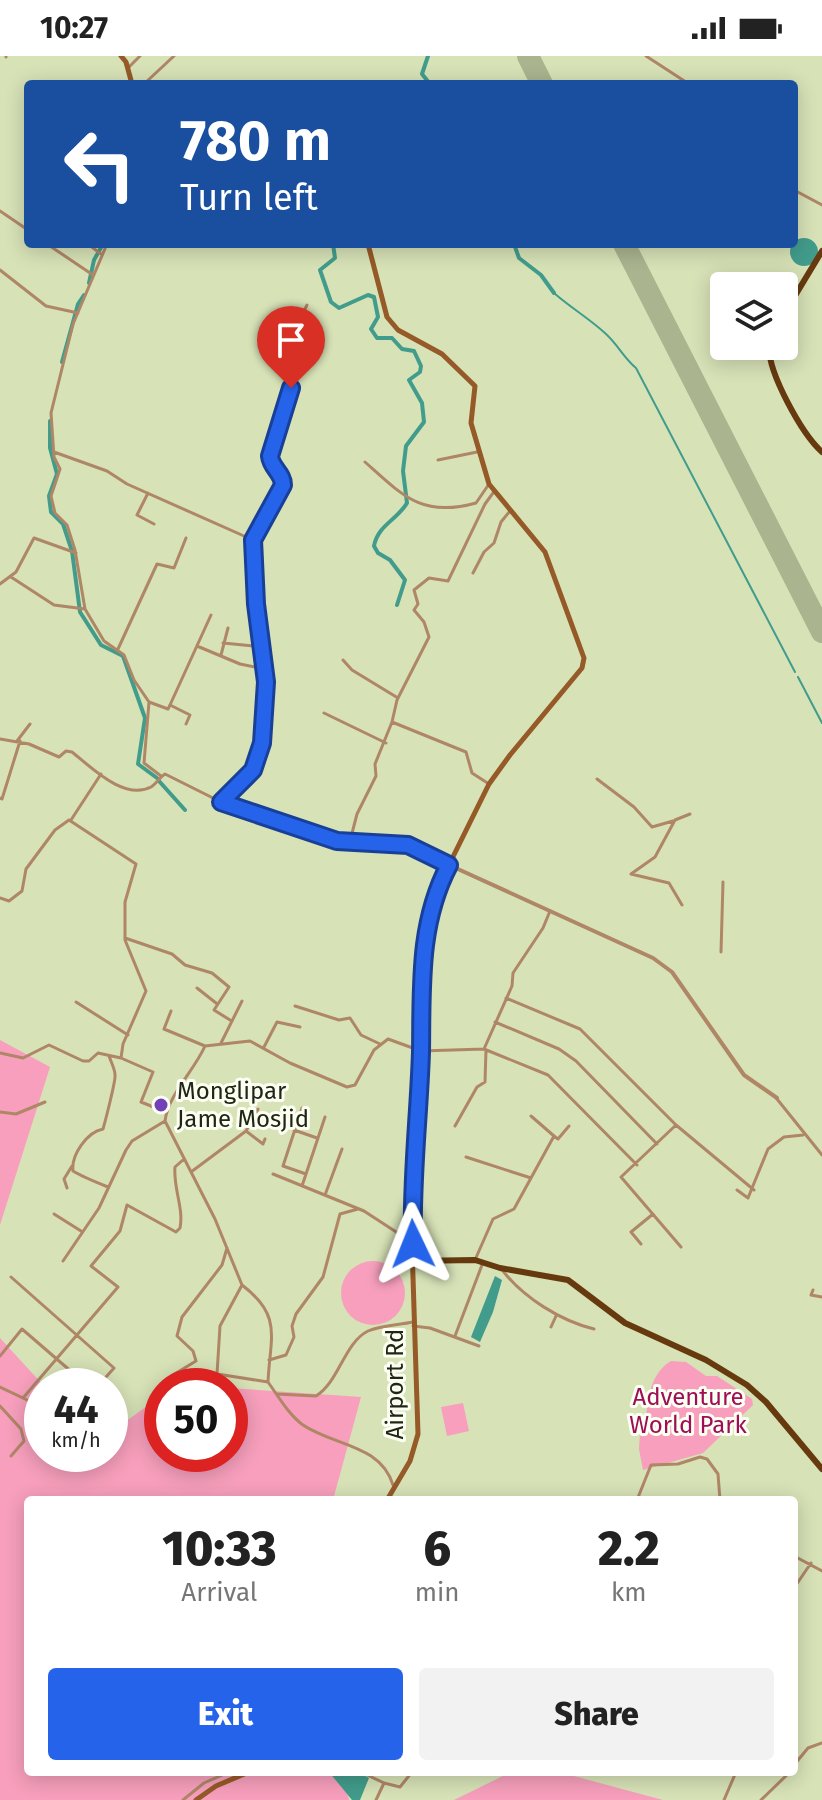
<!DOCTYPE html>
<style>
body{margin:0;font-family:"Fira Sans",sans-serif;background:#f2f2f2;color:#222;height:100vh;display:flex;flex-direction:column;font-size:30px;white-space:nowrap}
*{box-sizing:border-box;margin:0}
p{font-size:26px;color:#767676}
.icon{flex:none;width:44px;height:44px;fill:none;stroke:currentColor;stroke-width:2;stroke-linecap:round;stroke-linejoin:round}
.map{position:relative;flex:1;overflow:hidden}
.details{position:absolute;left:24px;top:1440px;width:774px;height:280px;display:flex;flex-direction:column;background:#fff;border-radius:8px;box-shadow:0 4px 20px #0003}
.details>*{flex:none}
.guide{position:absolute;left:24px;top:24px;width:774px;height:168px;border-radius:8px;box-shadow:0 4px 20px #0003;background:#1a4fa0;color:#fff;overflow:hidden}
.tools{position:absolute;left:710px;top:216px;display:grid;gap:16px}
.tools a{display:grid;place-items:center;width:88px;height:88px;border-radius:8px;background:#fff;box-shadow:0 4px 20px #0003;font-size:40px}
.speed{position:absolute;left:24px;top:1312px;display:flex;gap:16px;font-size:40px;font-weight:700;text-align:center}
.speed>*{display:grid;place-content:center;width:104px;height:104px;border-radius:50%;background:#fff;box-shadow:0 4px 20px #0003;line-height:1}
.speed small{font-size:20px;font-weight:400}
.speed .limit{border:12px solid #d22;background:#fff;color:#111}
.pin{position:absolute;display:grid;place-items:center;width:68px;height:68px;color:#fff;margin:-82px -34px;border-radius:50% 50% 50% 0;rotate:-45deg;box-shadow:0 0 8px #0007}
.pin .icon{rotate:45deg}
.me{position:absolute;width:88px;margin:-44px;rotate:358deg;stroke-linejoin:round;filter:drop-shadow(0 0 6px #0008)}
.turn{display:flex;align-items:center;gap:28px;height:168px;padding:0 24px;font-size:36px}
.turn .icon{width:104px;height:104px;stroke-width:2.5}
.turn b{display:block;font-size:56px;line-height:68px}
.eta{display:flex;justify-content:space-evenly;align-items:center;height:136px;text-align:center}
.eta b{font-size:48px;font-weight:800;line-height:56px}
.primary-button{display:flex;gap:16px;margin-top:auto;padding:16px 24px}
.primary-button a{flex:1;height:92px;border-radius:8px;background:#2563eb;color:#fff;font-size:32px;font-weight:800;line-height:92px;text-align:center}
.primary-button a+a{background:#f2f2f2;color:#222}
.status{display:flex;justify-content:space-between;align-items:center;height:56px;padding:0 40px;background:#fff;direction:ltr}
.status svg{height:22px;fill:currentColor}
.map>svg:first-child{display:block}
</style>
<div class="status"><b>10:27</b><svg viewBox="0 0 49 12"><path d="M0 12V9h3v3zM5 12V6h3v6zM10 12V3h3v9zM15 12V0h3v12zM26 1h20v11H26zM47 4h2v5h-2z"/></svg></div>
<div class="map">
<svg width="822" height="1744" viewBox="0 0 822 1744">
<rect width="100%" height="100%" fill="#d7e2b7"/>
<path fill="#f79fbc" d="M0,984l50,27 -50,158z
M341 1237a32 32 0 1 1 64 0a32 32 0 1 1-64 0Z
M0,1282l44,48 -2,68h68v-21l52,-38v59h68v-66l131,9 -28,103h-305v272h314l7,28h-349z
M671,1305l15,1 20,14h11l35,23 1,6 -50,48 -60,17 -4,-21 1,-16 5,-1c2,-24 2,-57 26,-71z
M463,1347l6,28 -22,5 -6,-29z
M511,1716h48l104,28h-209z"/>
<path fill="#429c8b" d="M790 196a14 14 0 1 1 28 0a14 14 0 1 1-28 0Z
M495,1220l7,4 -9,32 -13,30 -9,-5z
M329,1716h29l11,6 -9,22h-8z"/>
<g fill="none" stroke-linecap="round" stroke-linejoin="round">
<path stroke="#429c8b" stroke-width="2" d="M554,237c17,15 36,26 52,41 12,11 18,24 30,34l159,304
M798,621l24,46"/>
<path stroke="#429c8b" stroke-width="4" d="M428,0l-6,18 8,10
M333,188l2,14 -15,12 11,32 8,6 29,-13 6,2 4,20 -7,12 6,9h15l10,11 12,2 7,15 -1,6 -11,8 13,23 2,19 -18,24 -3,25 4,32c-10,17 -29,22 -33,43l4,7 12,7 15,20 -8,25
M339,188h6
M514,188l5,14 22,17 13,18
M89,227l5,-23 9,-16
M62,306l16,-58 6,-9
M50,365v27l7,26 -8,22 2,16 12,12 9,27 8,61 21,33 22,11 22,62 -7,46 19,14
M159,725l26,29"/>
<path stroke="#aab48f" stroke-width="22" d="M528,0l14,28
M624,188l198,388"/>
<path stroke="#af8666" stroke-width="3" d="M646,0l43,28
M6,1v-1
M128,12l12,-12
M144,28l30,-28
M794,134l28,15
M0,155l28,19
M47,188l46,31
M88,188l13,10
M107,188l-34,80 -22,89 3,44 6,12 -9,27 4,17 12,12 8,25 10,59 19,32 20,14 10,25 15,22 19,7 2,-4 20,10 -4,9
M0,214l46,36 32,7
M54,396l53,19 20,13 126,56
M438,404l39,-8
M365,406c38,34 57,56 111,41l13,-19
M148,437l-11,22 17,9
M473,517l11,-21 10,-9 7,-21 9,-11
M11,521l43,28 31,4
M0,528l16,-12 18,-34 42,15
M223,587l40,4
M197,590l43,18 24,5
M118,593l39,-85 17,4 12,-30
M221,599l7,-27
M343,604l9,10 46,28
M149,646l-5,61 17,13
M170,649l41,-90
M324,657l62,30
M392,666l5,-22 32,-63 -5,-15 -10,-12 4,-6 -4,-14 15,-12 19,3 37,-77 8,-11
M0,683l29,5 30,13 7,-6 6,1c19,15 52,49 79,35 5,-3 9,-10 14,-13l56,28 55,20 61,19 71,4 39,19
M17,685l13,-17
M597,723l37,28 18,20 21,-6
M0,742l2,1 18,-58
M221,746l32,-32 9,-27 4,-61 -10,-78 -3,-64 30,-55c0,-12 -12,-17 -13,-29l28,-82 5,-23 -4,-30 8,-16
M71,764l30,-46
M350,785l7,-27 19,-38 -1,-12 17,-42 74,30 6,21 17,11
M0,842l9,3 13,-10 4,-22 29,-39 14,-10 67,44 -11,38v38l21,51 -23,53 -2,14 32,14 -12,30 25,10
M682,849l-13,-22 -38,-9 24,-17 20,-37 15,-6
M125,882l47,16 13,11 27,8 17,14 -15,23 16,10
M721,896l2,-70
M197,932l19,15
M506,942l74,31 96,96 78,65
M76,946l52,33
M295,950l44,14 11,-2 11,17 19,9
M171,955l-7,18 41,17
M495,966l64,27 17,12 81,83
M221,987l21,-42
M264,991l13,-25 23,5
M484,993l28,-63 1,-13 30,-45 7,-17
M0,997l23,5 26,-13 34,16h6l9,-8 23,5
M777,1043l45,56
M302,1052l-19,58 23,8
M0,1056l16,2 29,-12
M531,1060l23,20
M676,1069l-55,52 60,70
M455,1070l22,-39 8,-5 1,-32
M294,1074l23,8
M246,1075l12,-22
M466,1101l65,21
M191,1116l55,-41 17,13 2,-5
M273,1118l91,37 46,30
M302,1130l23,-69
M108,1131c-10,-4 -27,-11 -35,-16 -2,-16 14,-39 30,-42 2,-7 13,-49 12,-54 0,-6 -4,-13 -6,-19
M67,1132l-3,-9 8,-13
M737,1134l11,8 20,-49 16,-12 19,-2
M325,1139l17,-46
M54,1158l27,17
M641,1188l-10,-12 22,-18
M475,1204l18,-41 21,-10 40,-73 4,3 11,-13
M63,1205l36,-53 27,-58 6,-9 33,-20
M503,1215c21,27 58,50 91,58
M11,1221l103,91 -16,18
M242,1229c41,31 28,52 26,97
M813,1234l-2,5 11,2
M413,1270l17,2 49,18
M551,1271l5,-11
M455,1280l27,-71
M0,1300l22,-27 66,57
M269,1304l17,-5 8,-18 -2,-11 4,-12 27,-37 17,-63 18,-5
M173,1319l23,-14 -3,-10 -16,-15 5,-19 40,-52 5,-17
M190,1330l26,-11
M0,1331l42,20
M277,1338l39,2c23,-14 28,-53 52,-65 13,-6 31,-6 45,-9
M23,1342l95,-111 -27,-21 29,-35 7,-26 49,27 4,-4c4,-20 -7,-40 -5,-61l9,-8
M0,1350l21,23 3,12 -13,15
M393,1429c-13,-41 -59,-39 -90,-60 -14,-10 -25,-29 -35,-43l-51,-8 3,-48 22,-41 -27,-66 -50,-98c3,-26 29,-50 40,-75l45,-5 40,22 57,24 8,-2 19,-35 14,-11 33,12 63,-2 64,26 89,90
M637,1444l14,-35 27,-1 22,-7 7,2 11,15 2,26
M794,1500l28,15
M794,1532l17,-25
M794,1709l14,-17 14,-5
M361,1716l23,11 -8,17
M384,1727l16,4 12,-15
M183,1744l21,-17 25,-11
M724,1744l12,-28
M761,1744l29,-28"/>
<path stroke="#af8666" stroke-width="4" d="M449,809l204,93 19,14 72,103 33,23"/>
<path stroke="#955a27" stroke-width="5" d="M121,0l5,6 6,22
M368,188l19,73 11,13 44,24 33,32 -4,37 18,61 56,68 39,106 -2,10 -72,87 -21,29 -49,99 -12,33 -6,49 -11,249 7,220 -8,27 -23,39
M196,1744l20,-14 33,-14"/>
<path stroke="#663a0e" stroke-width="6" d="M784,258l38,-63
M769,290c-1,27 33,88 53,106
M412,1205l63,-1 25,8 68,12 57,43 81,37 41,25 19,17 56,67"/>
</g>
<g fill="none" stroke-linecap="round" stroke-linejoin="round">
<defs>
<path id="route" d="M291,332l-21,68c1,12 13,17 13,29l-30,55 3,64 10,78 -4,61 -9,27 -32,32 116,39 71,4 41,20c-31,59 -27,122 -28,187 -2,64 -10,127 -8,192"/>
</defs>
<use href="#route" stroke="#184099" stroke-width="20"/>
<use href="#route" stroke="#2563eb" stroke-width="14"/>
</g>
<circle fill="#7240b7" stroke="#fbfff2" stroke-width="3" cx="161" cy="1049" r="8"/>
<g text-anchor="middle" stroke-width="6" stroke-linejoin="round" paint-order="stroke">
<g font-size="24" fill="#212515" stroke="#fbfff2" text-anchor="start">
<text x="177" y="1043">Monglipar<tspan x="177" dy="28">Jame Mosjid</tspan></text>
</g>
<g font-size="24" fill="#212515" stroke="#fbfff2">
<text transform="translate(395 1328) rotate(-90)" y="8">Airport Rd</text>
</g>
<g font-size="24" fill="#9e0d56" stroke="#fbfff2">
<text x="688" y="1349">Adventure<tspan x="688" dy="28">World Park</tspan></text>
</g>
</g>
</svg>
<div class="tools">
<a><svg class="icon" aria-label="layers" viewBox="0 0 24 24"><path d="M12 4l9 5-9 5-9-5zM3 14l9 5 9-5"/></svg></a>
</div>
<div class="speed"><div>44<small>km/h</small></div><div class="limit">50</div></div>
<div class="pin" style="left:291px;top:332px;background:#d93025"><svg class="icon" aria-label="arrive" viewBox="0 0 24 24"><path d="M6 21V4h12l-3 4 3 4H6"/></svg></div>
<svg class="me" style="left:413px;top:1188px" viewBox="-20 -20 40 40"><path d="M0-17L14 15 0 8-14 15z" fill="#2563eb" stroke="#fff" stroke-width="4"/></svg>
<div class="guide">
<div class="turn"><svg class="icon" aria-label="left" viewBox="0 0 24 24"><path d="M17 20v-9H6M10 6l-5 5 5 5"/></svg><div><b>780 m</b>Turn left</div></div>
</div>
<section class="details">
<div class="eta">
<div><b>10:33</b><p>Arrival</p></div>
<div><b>6</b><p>min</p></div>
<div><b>2.2</b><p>km</p></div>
</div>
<div class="primary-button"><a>Exit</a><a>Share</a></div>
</section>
</div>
